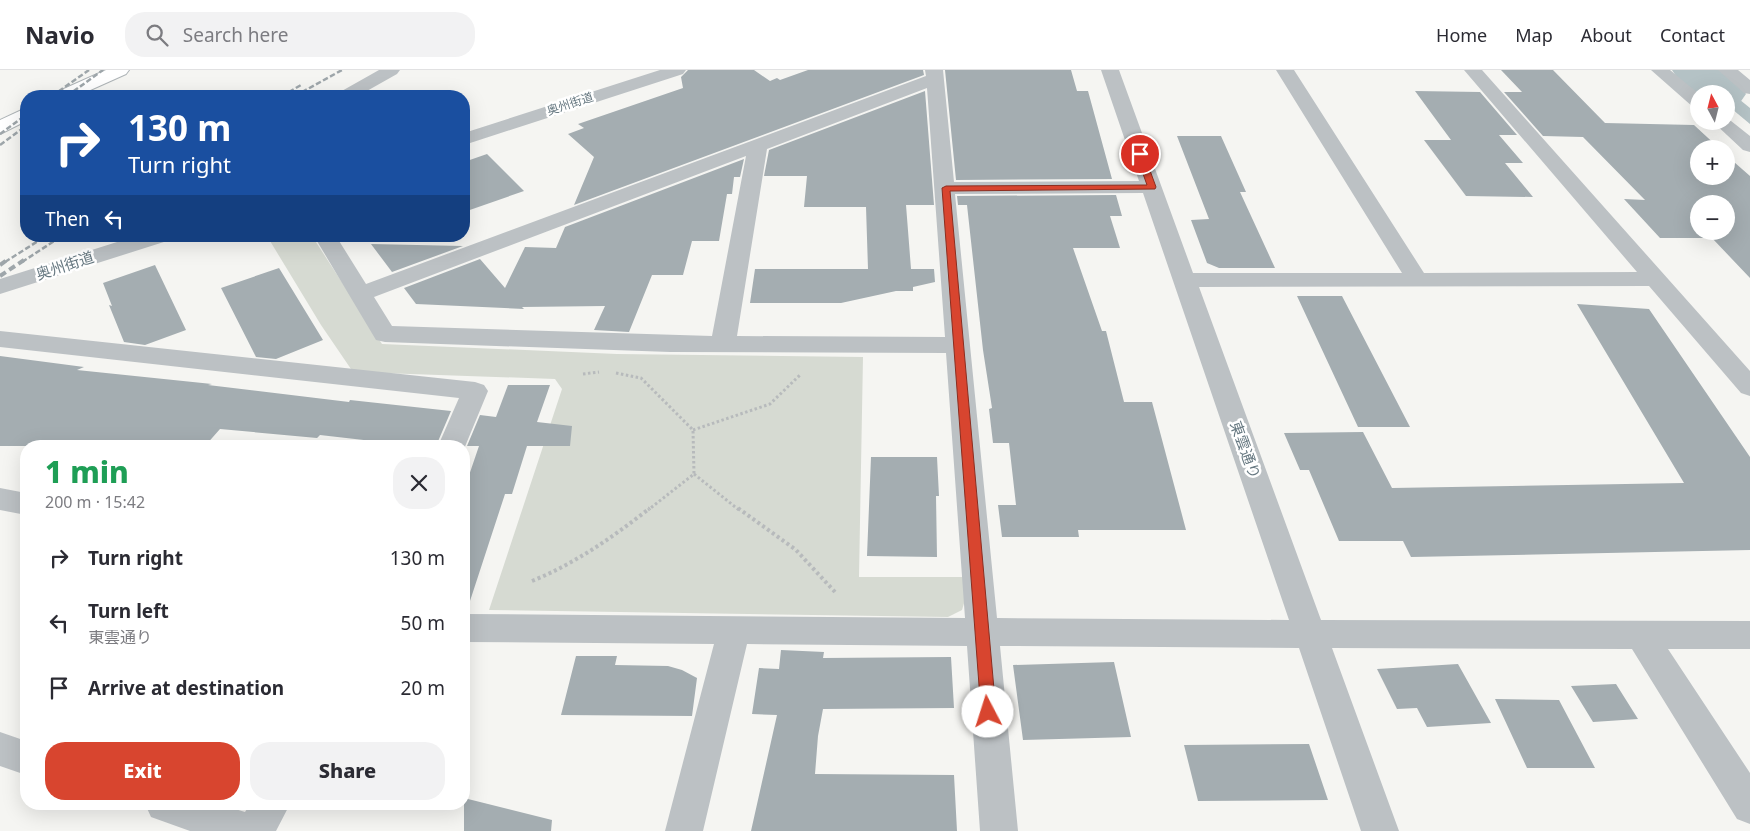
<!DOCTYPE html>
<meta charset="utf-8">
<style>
body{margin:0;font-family:"Noto Sans","Noto Sans JP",sans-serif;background:#f2f2f3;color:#2b2b33;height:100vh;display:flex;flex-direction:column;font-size:19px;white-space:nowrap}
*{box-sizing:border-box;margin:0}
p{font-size:16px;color:#7c7c81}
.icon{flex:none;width:28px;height:28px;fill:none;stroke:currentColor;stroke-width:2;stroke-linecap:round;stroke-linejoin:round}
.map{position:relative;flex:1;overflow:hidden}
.details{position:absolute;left:20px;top:370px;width:450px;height:370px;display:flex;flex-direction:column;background:#fff;border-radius:20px;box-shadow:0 5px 20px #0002}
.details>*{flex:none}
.guide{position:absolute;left:20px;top:20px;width:450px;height:152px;border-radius:20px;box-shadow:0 5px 20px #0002;background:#1a4fa0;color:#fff;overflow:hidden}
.needle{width:32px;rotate:353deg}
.controls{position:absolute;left:1690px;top:15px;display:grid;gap:10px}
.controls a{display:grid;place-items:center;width:45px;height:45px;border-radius:50%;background:#fff;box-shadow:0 5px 20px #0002;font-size:25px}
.pin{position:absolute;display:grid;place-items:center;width:42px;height:42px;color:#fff;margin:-21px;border:2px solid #fff;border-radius:50%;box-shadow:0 1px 5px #0007}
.me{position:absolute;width:55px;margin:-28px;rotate:355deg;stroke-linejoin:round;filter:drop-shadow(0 0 4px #0008)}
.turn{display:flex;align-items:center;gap:18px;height:105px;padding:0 25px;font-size:22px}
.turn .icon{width:65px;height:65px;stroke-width:2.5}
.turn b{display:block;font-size:35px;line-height:42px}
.then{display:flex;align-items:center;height:48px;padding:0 25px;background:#0003;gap:10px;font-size:19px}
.round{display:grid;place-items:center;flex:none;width:52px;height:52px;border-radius:20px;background:#f2f2f3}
.head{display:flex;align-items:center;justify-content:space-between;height:85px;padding:0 25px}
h1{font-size:30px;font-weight:800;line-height:38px;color:#1e9e55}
.primary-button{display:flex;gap:10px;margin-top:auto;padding:10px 25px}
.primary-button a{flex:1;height:58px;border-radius:20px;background:#d8452f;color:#fff;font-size:20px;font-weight:800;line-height:58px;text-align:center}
.primary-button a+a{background:#f2f2f3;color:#2b2b33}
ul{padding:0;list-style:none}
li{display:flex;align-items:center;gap:15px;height:65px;padding:0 25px}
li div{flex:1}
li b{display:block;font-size:19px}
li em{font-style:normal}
header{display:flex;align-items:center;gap:30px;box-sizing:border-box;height:70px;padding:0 25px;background:#fff;border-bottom:1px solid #e1e1e2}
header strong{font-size:24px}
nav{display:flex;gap:28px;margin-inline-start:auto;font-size:18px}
.search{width:350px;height:45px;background:#f2f2f3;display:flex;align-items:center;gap:12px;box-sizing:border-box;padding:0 18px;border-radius:20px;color:#7c7c81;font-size:19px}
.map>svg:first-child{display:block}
</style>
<header>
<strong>Navio</strong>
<div class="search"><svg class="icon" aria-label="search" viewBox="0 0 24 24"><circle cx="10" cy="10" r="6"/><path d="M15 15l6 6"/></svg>Search here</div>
<nav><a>Home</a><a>Map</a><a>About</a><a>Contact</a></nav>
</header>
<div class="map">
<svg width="1750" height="761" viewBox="0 0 1750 761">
<rect width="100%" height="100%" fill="#f5f5f2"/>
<path fill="#d6dad2" d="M267,166h45l70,108 235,10 246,3 -4,220h105l1,23 -3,10 -14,7 -459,-7 73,-221 -7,-10 -202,-7 -32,-47z"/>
<path fill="#b4c2c5" d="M1692,5h17l41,33v16l-24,-20v-10h-12z"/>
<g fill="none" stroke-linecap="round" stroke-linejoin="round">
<path fill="#b4c2c5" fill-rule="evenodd" d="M1672,0h49l18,14 7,10 -7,10 -13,3v-13h-27v3l-21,-18z"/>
</g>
<path fill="#a4adb1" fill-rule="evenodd" d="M688,0h66l16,11 7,-3 3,2 28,-10h115l1,5 -350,130 20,-48 -26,-23 16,-6 -6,-4 105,-36 -2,-11z
M945,0h126l6,21h11l24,88 -156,1z
M1501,0h52l52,53 89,2 26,24h-21v27h27v-21l24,21v102l-38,-40h-52l-36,-39 21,1 -62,-63 -40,-1 -39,-44h18zM1699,134h27v27h-27z
M925,21l9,114h-28l5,64h23l1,13 -22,5v4h-17l-55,12h-91l5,-34h113l-2,-62h-62l3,-31h-43l5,-26z
M1415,21l65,1 37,43h-18l24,28h-18l28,34 -67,-1 -42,-56h27z
M1177,66h44l25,56h-6l35,76h-56l-12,-5 -16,-43 18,-1z
M487,84l37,37 -60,21v-50z
M744,89l-4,18h-6l-2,17h-5l-8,47h-27l-9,34h-31l-23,57 -35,-2 11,-24 -83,1 2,2 -108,-5 -12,-16 76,-29 25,29 20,-41 31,1 9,-21z
M1116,125l6,21h-12l10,32h-47l29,83h4l18,71h28l34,128h-108l1,7h-77l-4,-32h18l-7,-62h-16l-4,-34 3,-1 -9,-58 -16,-145h-9l-1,-9z
M371,174l92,2 -71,26z
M155,195l31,65 -41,15 -21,-3 -15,-37 3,1 -9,-23z
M279,198l44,72 -47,19 -20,-2 -35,-69z
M1297,226h45l68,131h-52z
M1577,234l72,5 101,148v93l-339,7 -8,-16h-64l-30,-71h-9l-16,-37 79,-1 29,56 292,-5z
M0,286l84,11 -7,3 135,14 -4,1 141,17 1,-2 101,11 -15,35h-20l-96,-11 -3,3 -97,-9 -15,17h-205z
M508,315h42l-13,37 35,4 -2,20h-43l-15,48h-7l-35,107h-6v-111l15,-44h-12l13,-31 16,2z
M871,387h66l2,39h-3l1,61 -70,-1z
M781,580l43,2 -1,6 128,-1 3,51 -131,1 -5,27 -3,38 139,1 3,56h-206l26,-116 -25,-1 7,-46 20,1z
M576,586h41l-2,9 53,1 14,4 15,8 -5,38 -131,-1z
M1114,592l17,75 -108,3 -10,-75z
M1458,594l33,59 -64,4 -10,-19 -20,1 -20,-40z
M1616,614l22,35 -45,3 -22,-36z
M1495,629l64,1 36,68h-68z
M1309,674l19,56 -130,1 -14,-56z
M464,728l88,22 -1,11h-87z"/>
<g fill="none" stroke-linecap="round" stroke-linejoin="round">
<defs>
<path id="major" d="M106,0h23l-3,4 -49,22h-23l3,-4z
M26,38v13l-26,13v-14z"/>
</defs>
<use href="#major" stroke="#aeb4b7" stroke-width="2"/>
<path stroke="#b7babc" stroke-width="3" stroke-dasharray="2.5 2.5" stroke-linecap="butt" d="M616,303l25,5 52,52 1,44 -46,36
M583,304l16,-2
M693,360l77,-26 31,-30
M694,404l45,36"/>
<path stroke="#b7babc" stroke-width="4" stroke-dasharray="3 3" stroke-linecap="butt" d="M738,438l58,42 39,42
M532,511c44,-18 81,-44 118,-73"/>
<path fill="#bcc1c4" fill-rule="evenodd" d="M379,0h21l-3,4 -39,22h-21l3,-4z
M660,0h26l-3,4 -219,71v-12z
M925,0h18l11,112 185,-1 -38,-111h18l74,203h209l-126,-203h18l130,203 213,-1 -173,-202h18l268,301v25l-9,-3 -92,-107 -450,1 122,333 429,1v28h-82l82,124v51l-13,-5 -105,-170 -300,-1 67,183h-38l-62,-183 -299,-2 18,185h-38l-13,-185 -220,-2 -44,187h-38l49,-187 -250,-2v-28l501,4 -19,-265 -276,-1 -285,-10 -9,-2 -62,-104h22l30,48 560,-208zM927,18l18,249 -208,-1 30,-187zM746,86l-34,180 -320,-10 -18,-29zM1143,123l146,427 -292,-2 -42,-424z
M1651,0h19l29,24v14l-6,-1z
M1718,0h20l12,10v14l-6,-1z
M1726,47l24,19v16l-7,-2 -31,-29h14z
M136,166h34l-3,5 -167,53v-15z
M0,261l475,51 9,3 4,6 -24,58v-3h-26l21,-48 -459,-51z
M0,418l26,5v22l-26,-5z
M0,662l26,9v34l-26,-9z
M145,734h74l26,8 5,-8h40l-14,27h-86l-39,-14z"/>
<use href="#major" fill="#fff" fill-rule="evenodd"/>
<path stroke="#9ea6aa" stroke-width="2.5" stroke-dasharray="5.5 2.5" stroke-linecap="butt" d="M52,26l37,-26
M67,26l36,-26
M282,26l19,-11
M295,26l47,-26
M0,64l26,-19
M0,75l26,-19
M5,192l41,-26
M22,192l40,-26"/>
<path stroke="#9ea6aa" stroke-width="4" stroke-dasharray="7 4" stroke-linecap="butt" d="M0,195l7,-5
M0,206l24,-16"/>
</g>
<path fill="#d8452f" stroke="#8c2d1f" d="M1140,81l4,3 12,33 -1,2 -205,2 46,521 -3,4 -5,2 -5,-2 -2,-4 -39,-524 4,-2 201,-1 -11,-31z"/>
<g text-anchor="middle" stroke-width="5" stroke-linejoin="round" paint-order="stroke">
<g font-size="12" fill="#667881" stroke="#fff">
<text transform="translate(570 34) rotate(-18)" y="4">奥州街道</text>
</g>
<g font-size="15" fill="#667881" stroke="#fff">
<text transform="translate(65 196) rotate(-18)" y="5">奥州街道</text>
<text transform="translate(1245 380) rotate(70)" y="5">東雲通り</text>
</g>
</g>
</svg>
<div class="controls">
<a><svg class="needle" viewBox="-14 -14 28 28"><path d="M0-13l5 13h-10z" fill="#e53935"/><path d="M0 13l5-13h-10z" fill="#7c7c81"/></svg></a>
<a>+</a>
<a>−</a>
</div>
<div class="pin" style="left:1140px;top:84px;background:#d93025"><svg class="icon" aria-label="arrive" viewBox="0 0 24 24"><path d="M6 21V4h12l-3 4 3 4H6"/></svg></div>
<svg class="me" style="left:988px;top:642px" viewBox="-20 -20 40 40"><circle r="19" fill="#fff"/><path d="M0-13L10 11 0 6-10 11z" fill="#d8452f"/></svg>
<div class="guide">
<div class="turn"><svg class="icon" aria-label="right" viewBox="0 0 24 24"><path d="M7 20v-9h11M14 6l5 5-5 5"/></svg><div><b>130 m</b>Turn right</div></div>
<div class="then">Then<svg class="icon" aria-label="left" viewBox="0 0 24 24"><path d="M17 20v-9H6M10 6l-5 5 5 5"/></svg></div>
</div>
<section class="details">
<div class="head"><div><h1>1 min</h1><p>200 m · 15:42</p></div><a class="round"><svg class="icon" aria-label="close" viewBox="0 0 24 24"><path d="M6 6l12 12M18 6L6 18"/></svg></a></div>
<ul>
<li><svg class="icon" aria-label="right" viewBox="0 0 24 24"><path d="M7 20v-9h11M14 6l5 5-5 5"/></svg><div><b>Turn right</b></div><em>130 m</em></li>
<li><svg class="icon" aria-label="left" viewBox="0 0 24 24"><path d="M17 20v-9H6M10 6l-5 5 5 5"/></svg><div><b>Turn left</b><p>東雲通り</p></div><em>50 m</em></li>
<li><svg class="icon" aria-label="arrive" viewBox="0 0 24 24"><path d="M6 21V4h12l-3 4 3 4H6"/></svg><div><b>Arrive at destination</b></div><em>20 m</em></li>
</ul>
<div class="primary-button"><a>Exit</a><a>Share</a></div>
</section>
</div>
